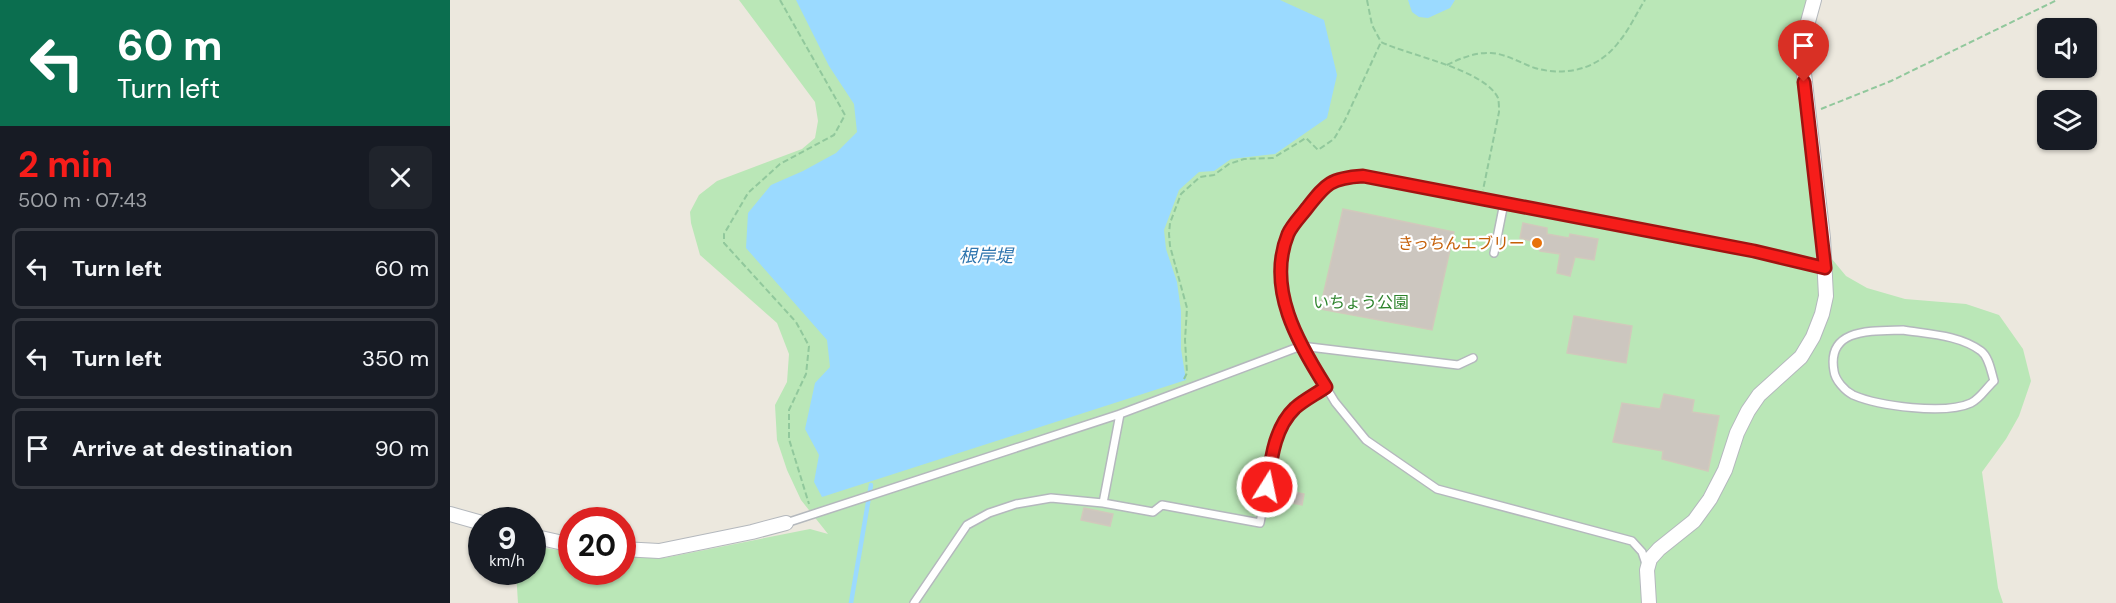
<!DOCTYPE html>
<meta charset="utf-8">
<style>
body{margin:0;font-family:"DM Sans","Noto Sans JP",sans-serif;background:#20242c;color:#f1f3f6;height:100vh;display:flex;flex-direction:column;font-size:22px;white-space:nowrap}
*{box-sizing:border-box;margin:0}
p{font-size:20px;color:#9ea1a6}
.icon{flex:none;width:33px;height:33px;fill:none;stroke:currentColor;stroke-width:2;stroke-linecap:round;stroke-linejoin:round}
.map{position:relative;flex:1;overflow:hidden}
.side{display:flex;flex-direction:column;background:#171b24;width:450px}
.side>*{flex:none}
.guide{background:#0b6e4f;color:#fff;overflow:hidden}
.buttons{position:absolute;left:1587px;top:18px;display:grid;gap:12px}
.buttons a{display:grid;place-items:center;width:60px;height:60px;border-radius:9px;background:#171b24;box-shadow:0 2px 4px #0004;font-size:30px}
.speed{position:absolute;left:18px;top:507px;display:flex;gap:12px;font-size:30px;font-weight:700;text-align:center}
.speed>*{display:grid;place-content:center;width:78px;height:78px;border-radius:50%;background:#171b24;box-shadow:0 2px 4px #0004;line-height:1}
.speed small{font-size:15px;font-weight:400}
.speed .limit{border:9px solid #d22;background:#fff;color:#111}
.pin{position:absolute;display:grid;place-items:center;width:51px;height:51px;color:#fff;margin:-62px -26px;border-radius:50% 50% 50% 0;rotate:-45deg;box-shadow:0 0 6px #0007}
.pin .icon{rotate:45deg}
.me{position:absolute;width:66px;margin:-33px;rotate:10deg;stroke-linejoin:round;filter:drop-shadow(0 0 4px #0008)}
.turn{display:flex;align-items:center;gap:21px;height:126px;padding:0 18px;font-size:27px}
.turn .icon{width:78px;height:78px;stroke-width:2.5}
.turn b{display:block;font-size:42px;line-height:51px}
.round{display:grid;place-items:center;flex:none;width:63px;height:63px;border-radius:9px;background:#20242c}
.summary{display:flex;align-items:center;justify-content:space-between;height:102px;padding:0 18px}
h1{font-size:36px;font-weight:700;line-height:45px;color:#f61d1a}
ul{padding:0;list-style:none}
li{display:flex;align-items:center;gap:18px;height:81px;margin:0 12px 9px;padding:0 6px;border:3px solid #363941;border-radius:9px}
li div{flex:1}
li b{display:block;font-size:22px}
li em{font-style:normal}
main{display:flex;flex:1;min-height:0}
.map>svg:first-child{display:block}
</style>
<main>
<section class="side">
<div class="guide">
<div class="turn"><svg class="icon" aria-label="left" viewBox="0 0 24 24"><path d="M17 20v-9H6M10 6l-5 5 5 5"/></svg><div><b>60 m</b>Turn left</div></div>
</div>
<div class="summary"><div><h1>2 min</h1><p>500 m · 07:43</p></div><a class="round"><svg class="icon" aria-label="close" viewBox="0 0 24 24"><path d="M6 6l12 12M18 6L6 18"/></svg></a></div>
<ul>
<li><svg class="icon" aria-label="left" viewBox="0 0 24 24"><path d="M17 20v-9H6M10 6l-5 5 5 5"/></svg><div><b>Turn left</b></div><em>60 m</em></li>
<li><svg class="icon" aria-label="left" viewBox="0 0 24 24"><path d="M17 20v-9H6M10 6l-5 5 5 5"/></svg><div><b>Turn left</b></div><em>350 m</em></li>
<li><svg class="icon" aria-label="arrive" viewBox="0 0 24 24"><path d="M6 21V4h12l-3 4 3 4H6"/></svg><div><b>Arrive at destination</b></div><em>90 m</em></li>
</ul>
</section>
<div class="map">
<svg width="1666" height="603" viewBox="0 0 1666 603">
<rect width="100%" height="100%" fill="#ece8de"/>
<path fill="#bae7b7" d="M289,0h1069l-7,29 16,212 29,35 21,12 38,11 61,5 33,11 24,34 8,32 -12,35 -13,23 -24,33 16,116 5,15h-1485l-2,-31h16l1,-26 38,6 1,20h50l1,-16 41,2 146,-29 18,5 -27,-34 -14,-30 -10,-30 -2,-35 12,-23 2,-28 -12,-31 -77,-68 -9,-32 -1,-11 9,-17 18,-14 85,-32 13,-11 3,-17 -3,-19z"/>
<path fill="#9bdaff" d="M346,0h484l44,20 13,55 -10,43 -52,36 -44,5 -17,12 -15,1 -20,18 -15,40 2,19 11,33 4,29v38l5,31 -364,117 -8,-15 5,-27 -14,-26 10,-46 15,-16 -3,-27 -81,-92 2,-35 23,-28 32,-14 33,-18 21,-21 -3,-28 -25,-38z
M958,0h47l-5,8 -22,10 -9,-1 -7,-5z"/>
<g fill="none" stroke-linecap="round" stroke-linejoin="round">
<path stroke="#9bdaff" stroke-width="4.5" d="M401,603l20,-118"/>
</g>
<path fill="#ccc6bf" stroke="#d1c9bc" stroke-width="1.5" d="M893,209l111,23 -22,98 -112,-21z
M1073,223l24,5v6l22,4 1,-4 28,5 -4,21 -19,-3 -5,19 -13,-3 3,-19 -20,-3 -5,-9 -15,-4z
M1124,316l58,10 -6,37 -59,-10z
M1214,394l30,6 -2,12 27,4 -11,55 -46,-12 1,-8 -50,-9 9,-39 38,6z
M826,488l28,6 -2,11 -28,-5z
M634,508l29,6 -3,12 -29,-6z"/>
<g fill="none" stroke-linecap="round" stroke-linejoin="round">
<defs>
<path id="service" d="M1044,253l10,-50
M1453,330c25,4 57,5 78,21 8,6 10,20 13,30 -7,6 -14,18 -23,22 -26,12 -92,3 -118,-8 -8,-4 -18,-15 -19,-24 -8,-44 40,-40 69,-41z
M653,503l17,-89
M336,523l334,-109 181,-68 157,19 15,-7
M1196,564l-4,-12 -10,-11 -195,-52 -71,-49 -31,-38 -31,-51 -18,-44 -6,-24 2,-31 7,-21 35,-44 18,-10 21,-1 391,75 71,17
M464,603l53,-78 22,-12 27,-9 35,-6 52,5 50,9 9,-7 98,18c7,-33 9,-91 35,-115 9,-8 21,-14 31,-21"/>
<path id="minor" d="M0,514l32,9
M82,536l40,9
M172,549l37,2 93,-19 34,-9
M1199,603l-2,-33 3,-11 9,-10 35,-28 16,-22 15,-29 12,-37 11,-22 11,-16 42,-38 12,-20 9,-23 4,-18 -3,-58 -20,-173v-25l11,-40"/>
</defs>
<use href="#service" stroke="#b4b8bd" stroke-width="10"/>
<use href="#minor" stroke="#b4b8bd" stroke-width="16"/>
<path stroke="#91c89c" stroke-width="2" stroke-dasharray="6 3" stroke-linecap="butt" d="M330,0l65,115 -11,20 -54,29 -32,29 -24,41v9l72,79 13,24 -3,28 -17,36v29l20,65
M917,0l5,25 9,17c29,14 103,27 117,56 1,4 1,10 1,14l-16,78
M997,65c14,-7 29,-13 44,-12 16,1 29,10 44,15 31,9 63,1 83,-25 11,-13 18,-29 27,-43
M1371,109l70,-28 166,-81
M734,379l3,-6 -2,-33 2,-32 -17,-62 -1,-12 1,-11 11,-29 19,-17 14,-2 15,-11 15,-5 29,-1 33,-20 12,12 16,-11 11,-19 36,-78"/>
<use href="#service" stroke="#fff" stroke-width="7"/>
<use href="#minor" stroke="#fff" stroke-width="14"/>
</g>
<g fill="none" stroke-linecap="round" stroke-linejoin="round">
<defs>
<path id="route" d="M817,487c4,-27 7,-59 28,-79 9,-8 21,-14 31,-21 -28,-44 -60,-99 -38,-153 4,-9 13,-18 19,-26 19,-24 23,-30 56,-32l391,75 71,17 -21,-186"/>
</defs>
<use href="#route" stroke="#a01311" stroke-width="15"/>
<use href="#route" stroke="#f61d1a" stroke-width="10"/>
</g>
<circle fill="#e8710a" stroke="#fff" stroke-width="2" cx="1087" cy="243" r="6"/>
<g text-anchor="middle" stroke-width="4.5" stroke-linejoin="round" paint-order="stroke">
<g font-size="16" fill="#c56008" stroke="#fff" text-anchor="end">
<text x="1075" y="249">きっちんエブリー</text>
</g>
<g font-size="16" fill="#2e832d" stroke="#fff">
<text x="911" y="308">いちょう公園</text>
</g>
<g font-size="18" font-style="italic" fill="#3076af" stroke="#fff">
<text x="536" y="262">根岸堤</text>
</g>
</g>
</svg>
<div class="buttons">
<a><svg class="icon" aria-label="sound" viewBox="0 0 24 24"><path d="M4 9h4l5-4v14l-5-4H4zM17 9q2 3 0 6"/></svg></a>
<a><svg class="icon" aria-label="layers" viewBox="0 0 24 24"><path d="M12 4l9 5-9 5-9-5zM3 14l9 5 9-5"/></svg></a>
</div>
<div class="speed"><div>9<small>km/h</small></div><div class="limit">20</div></div>
<div class="pin" style="left:1354px;top:82px;background:#d93025"><svg class="icon" aria-label="arrive" viewBox="0 0 24 24"><path d="M6 21V4h12l-3 4 3 4H6"/></svg></div>
<svg class="me" style="left:817px;top:487px" viewBox="-20 -20 40 40"><circle r="17" fill="#f61d1a" stroke="#fff" stroke-width="3"/><path d="M0-11L8 9 0 5-8 9z" fill="#fff"/></svg>
</div>
</main>
